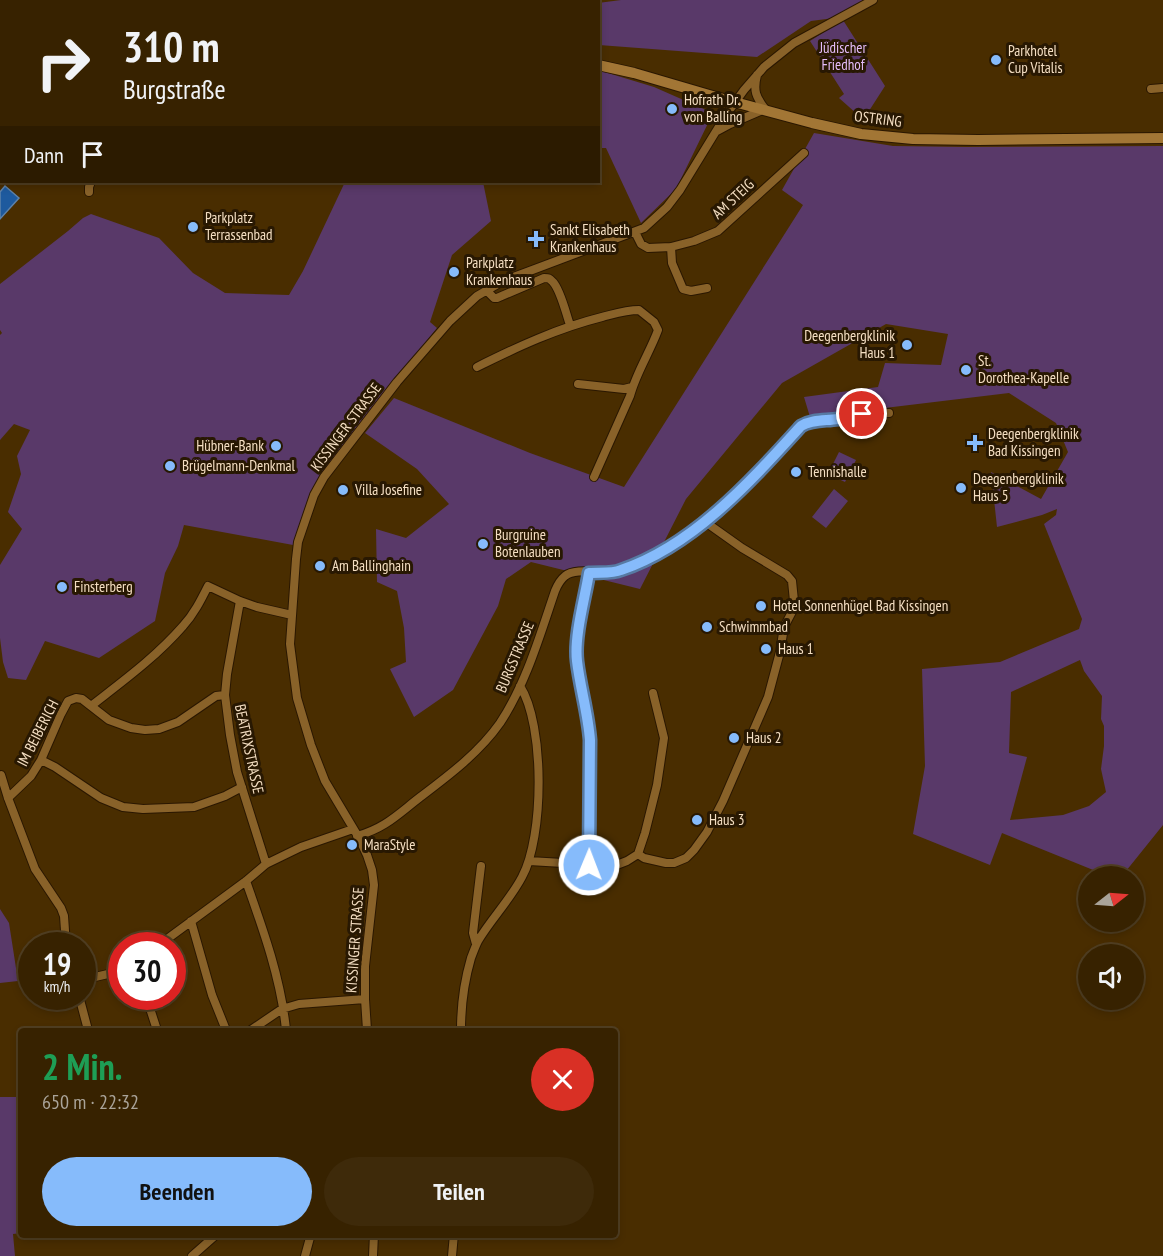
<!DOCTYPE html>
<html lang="de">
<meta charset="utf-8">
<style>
body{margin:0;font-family:"PT Sans Narrow",sans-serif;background:#3e2a0a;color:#f1f3f6;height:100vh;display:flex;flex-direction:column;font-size:22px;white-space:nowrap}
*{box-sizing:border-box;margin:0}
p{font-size:20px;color:#aaa499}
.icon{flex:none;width:33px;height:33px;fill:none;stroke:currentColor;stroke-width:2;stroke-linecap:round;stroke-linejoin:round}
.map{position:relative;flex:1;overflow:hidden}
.details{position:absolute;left:18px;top:1028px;width:600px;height:210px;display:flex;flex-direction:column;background:#372200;border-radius:6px;box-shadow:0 3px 9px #0003,0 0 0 2px #513f22}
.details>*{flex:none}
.top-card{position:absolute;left:0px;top:0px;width:600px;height:183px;box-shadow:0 3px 9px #0003,0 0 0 2px #513f22;background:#372200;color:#f1f3f6;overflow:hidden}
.needle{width:39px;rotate:73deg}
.buttons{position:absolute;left:1078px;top:866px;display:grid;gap:12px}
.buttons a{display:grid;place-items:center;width:66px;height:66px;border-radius:50%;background:#372200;box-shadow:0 3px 9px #0003,0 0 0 2px #513f22;font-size:30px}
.speed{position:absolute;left:18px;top:932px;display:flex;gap:12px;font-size:30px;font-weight:700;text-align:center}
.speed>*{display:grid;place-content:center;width:78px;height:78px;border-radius:50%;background:#372200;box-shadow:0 3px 9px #0003,0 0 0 2px #513f22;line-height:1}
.speed small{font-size:15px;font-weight:400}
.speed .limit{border:9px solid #d22;background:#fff;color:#111}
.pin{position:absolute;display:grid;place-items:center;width:51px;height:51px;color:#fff;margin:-26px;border:3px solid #fff;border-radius:50%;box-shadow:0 2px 6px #0007}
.me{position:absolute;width:66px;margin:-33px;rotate:1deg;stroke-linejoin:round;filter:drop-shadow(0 0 4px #0008)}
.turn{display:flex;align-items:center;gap:21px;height:126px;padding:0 24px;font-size:27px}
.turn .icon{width:78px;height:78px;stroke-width:2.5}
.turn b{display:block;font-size:42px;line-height:51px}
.then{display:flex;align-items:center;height:57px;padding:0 24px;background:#0003;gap:12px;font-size:22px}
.round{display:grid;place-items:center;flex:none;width:63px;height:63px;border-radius:32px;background:#3e2a0a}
.headline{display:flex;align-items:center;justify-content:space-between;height:102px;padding:0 24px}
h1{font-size:36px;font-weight:700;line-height:45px;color:#1e9e55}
.action{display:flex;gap:12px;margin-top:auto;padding:12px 24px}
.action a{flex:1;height:69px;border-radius:36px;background:#86bbfb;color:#111;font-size:24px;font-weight:700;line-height:69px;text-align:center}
.action a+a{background:#3e2a0a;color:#f1f3f6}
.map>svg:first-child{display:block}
</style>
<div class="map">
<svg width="1163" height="1256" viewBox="0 0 1163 1256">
<rect width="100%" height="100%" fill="#492d00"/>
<path fill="#593969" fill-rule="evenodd" d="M621,0h245l-32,18 -23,3 -54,36 -158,-12 -1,-42z
M843,20l42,66 -18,28h-10l-18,-16 5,-4 -34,-53z
M598,70l56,17 59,26 -37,76 -35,34 -35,-75h-7z
M814,133l79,13 73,1 197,-1v679l-41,51h-14l-106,-43 -12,32 -77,-31 12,-68 -3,-97 78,-7 79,-33 3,-10 -38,-95 12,-9 1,-6 -15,6 -45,12 -6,-55 50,27 27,-47 -12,-29 -47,-30 -199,24 -6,-20 74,-10 7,-24 56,2 7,-31 -62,-10 -104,59 -96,116 -46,90 -109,-27 -25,17 -8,27 -45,84 -39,27 -24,-48 16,-7 -2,-34 -7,-37 -20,-9 -1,-53 30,9 43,-34 -32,-35 -52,-36 29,-35 136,55 94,34 179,-282 -21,-15zM1080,660l4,11 18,25 -1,23 3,7v20l-3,23 5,23 -17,14 -26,9 -53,5 17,-63 -18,-4 2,-61z
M345,182h138l8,39 -39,34 -22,67 7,6 -57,70 -65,89 -10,22 -12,36 -109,-20 -6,21 -13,27 -10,48 -56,37 -54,-17 -19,39 -18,-2 -5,-16 -3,-24v-73l22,-36 -14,-17 13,-38 -4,-18 13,-26 -16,-6 -14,16v-105l2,-2 -2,-3v-46l68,-53 15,-13 8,-4 68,24 34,35 32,20 64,2 14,-24z
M839,452l17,8 -11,22 -17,-8z
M834,489l14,12 -22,27 -14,-11z
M0,909l9,14 9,58 -18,2z
M0,1097h21v136l-8,1 2,22h-15z"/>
<path fill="#1e5a9e" stroke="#5e82a9" stroke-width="1.5" d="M5,186l14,12 -19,21v-27z"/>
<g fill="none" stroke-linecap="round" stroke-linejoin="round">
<defs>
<path id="minor" d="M1151,89l12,-1
M717,131l13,-7 35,-15c-9,-12 -12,-18 -8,-34
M89,192v-5l2,-5
M636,232l1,4 4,8 7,4 23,-1 23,-6 24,-10 86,-78
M671,247l1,16 11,26 8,2 16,-3
M486,290l8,8h3l47,-20c5,0 5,0 9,4 8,9 13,32 17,43
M477,367c40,-20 81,-39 125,-50 12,-3 24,-7 37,-7l15,12 4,8c-8,22 -22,43 -28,66l-36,81
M578,384l46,5 8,-2
M240,601l-13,73 -2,21 5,40 7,37 29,92
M91,706c32,-25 65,-49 92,-80 11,-12 18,-26 25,-40l32,15 17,6 35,8
M41,760l14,7 46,31 22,9 20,2 51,-2 31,-11 17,-9
M1,775l7,23 27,71 26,39 3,8 2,29
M8,798l23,-22 10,-16 20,-46 7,-13 8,-3 6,1 27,21 22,8 14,2 14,-1 19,-7 38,-26 9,-1
M357,836c28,-8 40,-21 62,-38 29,-22 60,-45 81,-75 26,-39 40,-88 55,-132 2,-5 5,-11 10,-15 10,-9 39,-2 54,-5 4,-1 9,-3 12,-5 10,-4 21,-8 30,-14 54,-31 97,-80 140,-126l11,-5 27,-2 23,-5 27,-1
M638,854l6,4 22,5h8l12,-5 8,-8 13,-18 16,-31 45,-104 12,-45 4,-25 9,-17 1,-9 -2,-20 -5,-6 -45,-27 -38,-27
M529,861l85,5 13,-5 11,-7 7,-21 12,-48 7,-47 -11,-45
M589,865l1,-125c-2,-27 -10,-52 -13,-79 -3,-25 7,-63 12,-88
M246,881c17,48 35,98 40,149
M191,921l21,74 14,35
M476,944l-3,-11 8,-67
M159,945l87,-64 20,-17 35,-17 52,-18
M82,980l26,-6 14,-5
M79,996l9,34
M146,996l11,34
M251,1030l31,-21 17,-5 66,-5
M367,1030l-2,-31v-33l9,-81 -2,-15 -5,-15 -8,-17 -34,-57 -14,-36 -14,-47 -7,-54 6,-85 2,-17 16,-47 10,-18 73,-95 53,-61 27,-25 26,-15 141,-53 23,-21 13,-17 46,-75 18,-25 20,-23 30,-24 79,-43
M461,1030c0,-24 3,-48 10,-72 2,-5 4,-11 7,-17 13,-22 32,-41 44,-64 22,-40 23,-152 -2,-191
M192,1256l25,-22
M305,1256l6,-22
M373,1256l1,-22
M452,1256l2,-22"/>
<path id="major" d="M302,0l1,2
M5,2l3,-2
M598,65l36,8 82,24 96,26 49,11 52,5 65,1 185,-2"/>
</defs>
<use href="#minor" stroke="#2a1700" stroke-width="10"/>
<use href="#major" stroke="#2a1700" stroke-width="12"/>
<use href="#minor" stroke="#896229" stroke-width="8"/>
<use href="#major" stroke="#a27635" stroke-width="10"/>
<path stroke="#aa916e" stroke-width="2" stroke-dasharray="3 6" stroke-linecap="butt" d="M232,2l7,-2
M0,90l2,-1"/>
</g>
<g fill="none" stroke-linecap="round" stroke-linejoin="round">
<defs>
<path id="route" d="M589,865l1,-125c-2,-27 -10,-53 -13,-79 -3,-25 8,-63 12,-88 10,-1 23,1 32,-3 72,-24 130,-89 180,-144 12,-7 24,-5 37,-7 9,0 16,-3 24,-5"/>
</defs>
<use href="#route" stroke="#577aa3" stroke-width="15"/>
<use href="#route" stroke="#86bbfb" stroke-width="10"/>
</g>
<g fill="#86bbfb" stroke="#281802" stroke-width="2">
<circle cx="996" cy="60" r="6"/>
<circle cx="672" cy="109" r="6"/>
<circle cx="193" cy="227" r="6"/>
<path d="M533 230h6v6h6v6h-6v6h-6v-6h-6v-6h6z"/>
<circle cx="454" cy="272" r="6"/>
<circle cx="907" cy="345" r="6"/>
<circle cx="966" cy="370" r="6"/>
<path d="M972 434h6v6h6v6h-6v6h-6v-6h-6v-6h6z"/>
<circle cx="276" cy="446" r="6"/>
<circle cx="170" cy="466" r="6"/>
<circle cx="796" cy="472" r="6"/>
<circle cx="961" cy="488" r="6"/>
<circle cx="343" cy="490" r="6"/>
<circle cx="483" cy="544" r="6"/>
<circle cx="320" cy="566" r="6"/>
<circle cx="62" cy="587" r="6"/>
<circle cx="761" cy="606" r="6"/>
<circle cx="707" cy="627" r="6"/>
<circle cx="766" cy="649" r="6"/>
<circle cx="734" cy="738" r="6"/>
<circle cx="697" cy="820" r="6"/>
<circle cx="352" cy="845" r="6"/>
</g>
<g text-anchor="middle" stroke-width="6" stroke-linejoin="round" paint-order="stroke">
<g font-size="15" fill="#e4bcf9" stroke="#281802">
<text x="843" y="53">Jüdischer<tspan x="843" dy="17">Friedhof</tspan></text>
</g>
<g font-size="15" fill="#f5dfc3" stroke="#281802" text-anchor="start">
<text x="1008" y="56">Parkhotel<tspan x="1008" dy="17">Cup Vitalis</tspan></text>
<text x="684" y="105">Hofrath Dr.<tspan x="684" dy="17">von Balling</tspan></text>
<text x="205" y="223">Parkplatz<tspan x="205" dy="17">Terrassenbad</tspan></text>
<text x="550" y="235">Sankt Elisabeth<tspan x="550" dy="17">Krankenhaus</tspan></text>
<text x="466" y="268">Parkplatz<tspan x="466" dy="17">Krankenhaus</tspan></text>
<text x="895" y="341" text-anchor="end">Deegenbergklinik<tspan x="895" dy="17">Haus 1</tspan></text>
<text x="978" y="366">St.<tspan x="978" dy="17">Dorothea-Kapelle</tspan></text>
<text x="988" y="439">Deegenbergklinik<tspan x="988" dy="17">Bad Kissingen</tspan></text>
<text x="264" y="451" text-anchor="end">Hübner-Bank</text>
<text x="182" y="471">Brügelmann-Denkmal</text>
<text x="808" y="477">Tennishalle</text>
<text x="973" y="484">Deegenbergklinik<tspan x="973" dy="17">Haus 5</tspan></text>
<text x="355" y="495">Villa Josefine</text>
<text x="495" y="540">Burgruine<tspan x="495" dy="17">Botenlauben</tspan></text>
<text x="332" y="571">Am Ballinghain</text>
<text x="74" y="592">Finsterberg</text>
<text x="773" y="611">Hotel Sonnenhügel Bad Kissingen</text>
<text x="719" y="632">Schwimmbad</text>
<text x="778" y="654">Haus 1</text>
<text x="746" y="743">Haus 2</text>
<text x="709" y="825">Haus 3</text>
<text x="364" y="850">MaraStyle</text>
</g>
<g font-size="15" fill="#f5dfc3" stroke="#281802">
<text transform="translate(878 119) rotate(7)" y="5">OSTRING</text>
<text transform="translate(733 199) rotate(-43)" y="5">AM STEIG</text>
<text transform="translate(346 427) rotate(-53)" y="5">KISSINGER STRASSE</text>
<text transform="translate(515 657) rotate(-67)" y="5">BURGSTRASSE</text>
<text transform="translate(38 733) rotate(-63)" y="5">IM BEIBERICH</text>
<text transform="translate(249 749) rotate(78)" y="5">BEATRIXSTRASSE</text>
<text transform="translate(355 940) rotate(-86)" y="5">KISSINGER STRASSE</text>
</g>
</g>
</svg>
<div class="buttons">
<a><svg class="needle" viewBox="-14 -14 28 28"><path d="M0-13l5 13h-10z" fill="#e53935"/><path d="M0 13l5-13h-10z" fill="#aaa499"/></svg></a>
<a><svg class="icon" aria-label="sound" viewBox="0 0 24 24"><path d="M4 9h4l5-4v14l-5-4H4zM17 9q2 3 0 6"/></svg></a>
</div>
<div class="speed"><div>19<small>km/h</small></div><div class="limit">30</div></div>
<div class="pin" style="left:862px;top:414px;background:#d93025"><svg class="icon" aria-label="arrive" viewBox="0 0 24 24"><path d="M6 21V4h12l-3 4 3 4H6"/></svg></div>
<svg class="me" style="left:589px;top:865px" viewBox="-20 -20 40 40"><circle r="17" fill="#86bbfb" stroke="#fff" stroke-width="3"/><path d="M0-11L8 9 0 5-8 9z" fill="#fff"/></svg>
<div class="top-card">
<div class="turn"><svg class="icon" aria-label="right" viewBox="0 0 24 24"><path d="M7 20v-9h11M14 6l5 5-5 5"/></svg><div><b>310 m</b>Burgstraße</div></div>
<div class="then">Dann<svg class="icon" aria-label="arrive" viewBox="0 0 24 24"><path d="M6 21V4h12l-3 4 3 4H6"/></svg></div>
</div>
<section class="details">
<div class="headline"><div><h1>2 Min.</h1><p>650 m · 22:32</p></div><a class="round" style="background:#d93025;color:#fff"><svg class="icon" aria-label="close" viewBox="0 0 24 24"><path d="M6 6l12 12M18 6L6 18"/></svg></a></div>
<div class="action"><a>Beenden</a><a>Teilen</a></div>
</section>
</div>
